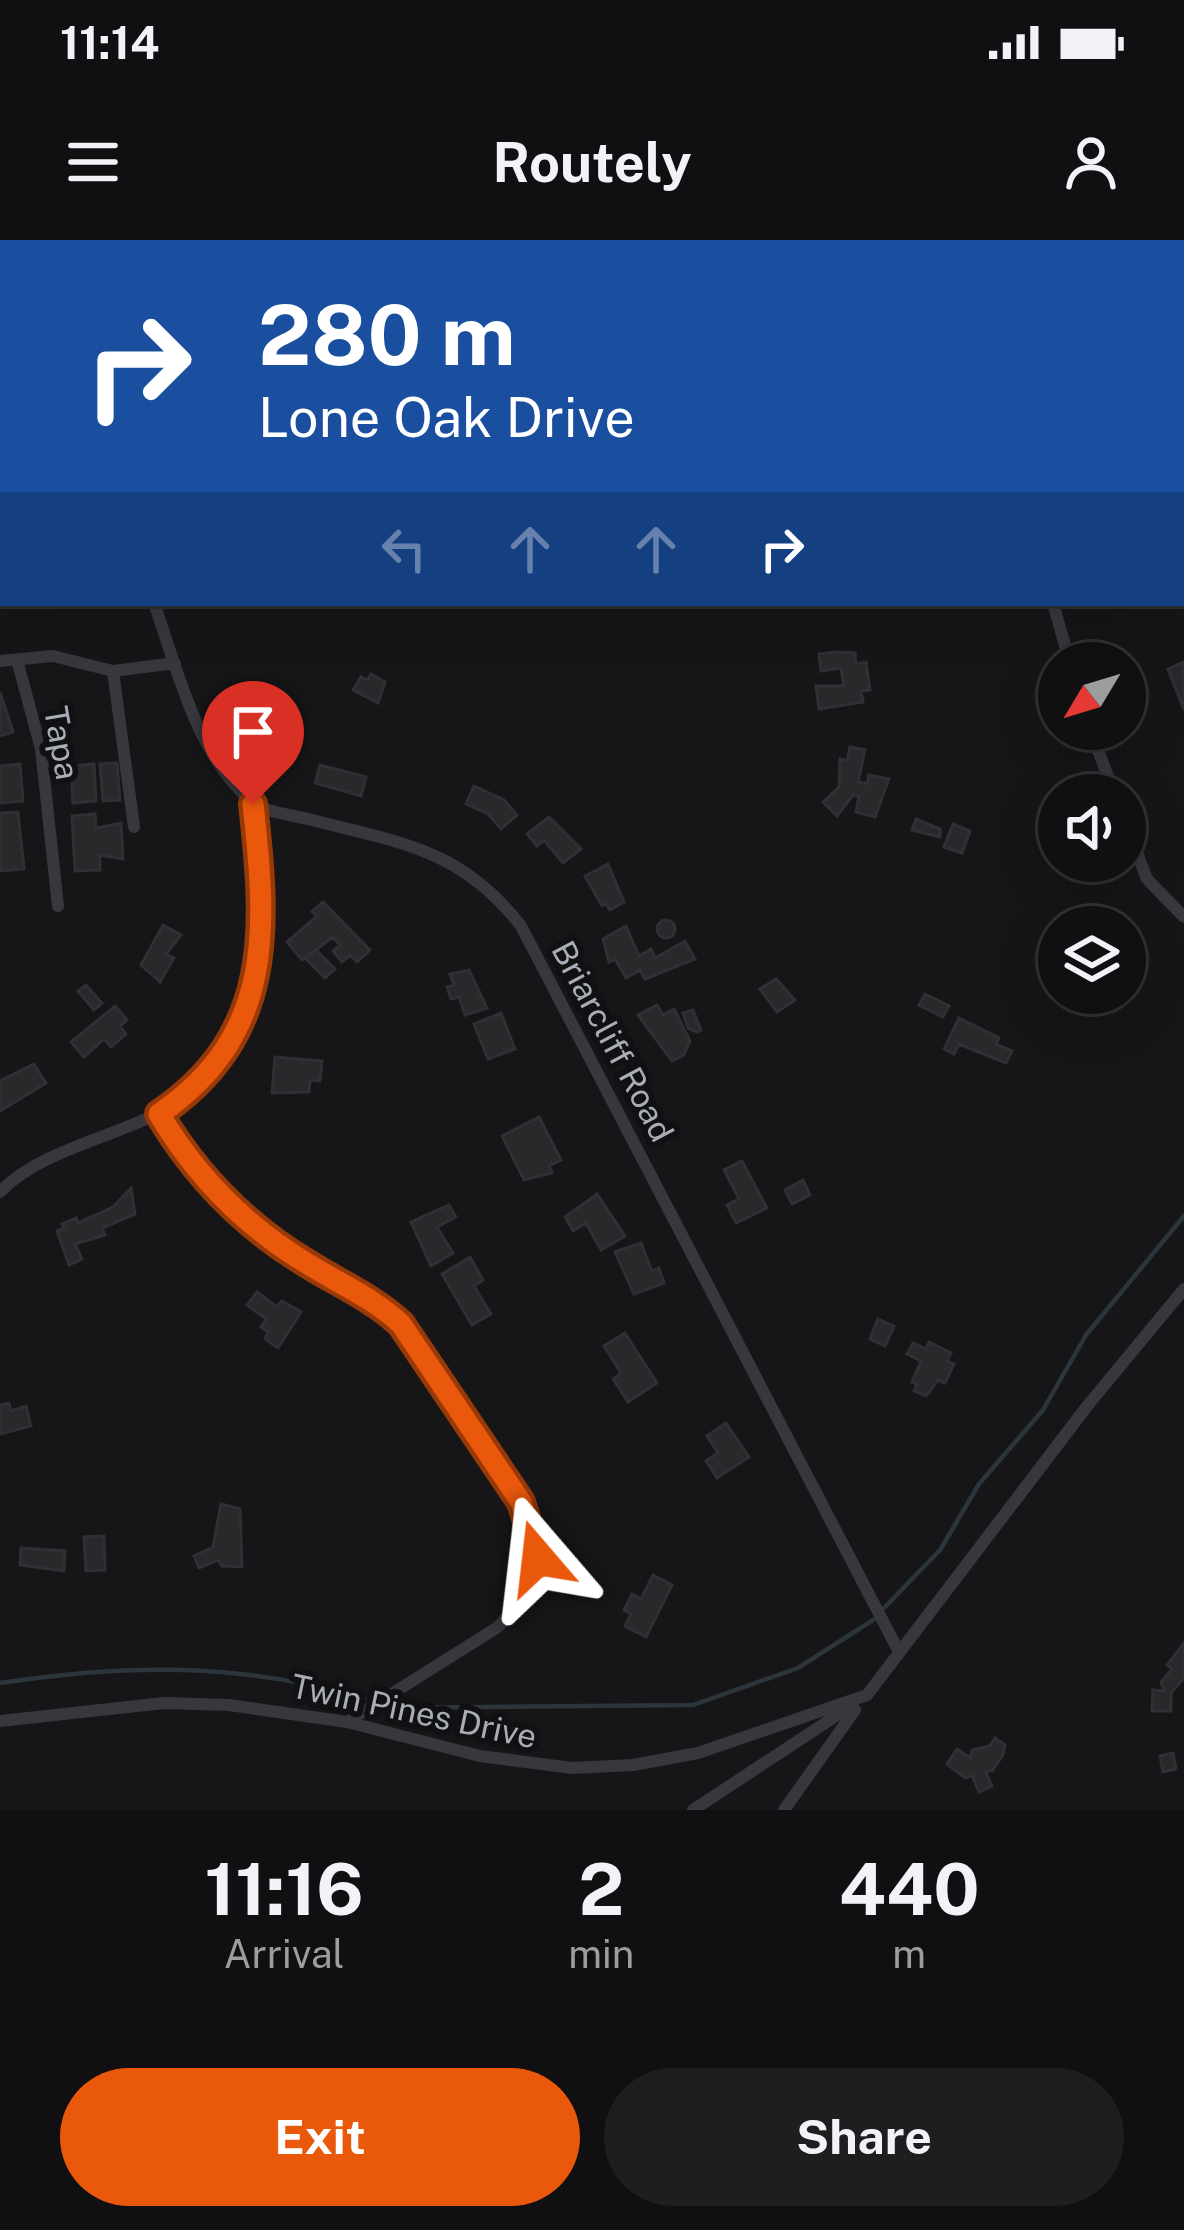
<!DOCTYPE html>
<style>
body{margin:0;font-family:"Public Sans",sans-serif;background:#1e1e20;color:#f1f3f6;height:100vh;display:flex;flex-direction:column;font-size:45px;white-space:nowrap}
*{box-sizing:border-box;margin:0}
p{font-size:39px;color:#9c9d9f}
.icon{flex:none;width:66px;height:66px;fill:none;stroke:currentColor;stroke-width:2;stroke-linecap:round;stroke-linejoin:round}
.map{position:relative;height:1570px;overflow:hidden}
.panel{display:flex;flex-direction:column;background:#101012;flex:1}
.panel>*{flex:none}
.guide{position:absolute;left:0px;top:0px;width:1185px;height:366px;box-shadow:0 12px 48px #0002,0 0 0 3px #303032;background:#1a4fa0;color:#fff;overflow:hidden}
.needle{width:78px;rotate:232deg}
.fabs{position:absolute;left:1038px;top:402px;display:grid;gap:24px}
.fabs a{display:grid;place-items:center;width:108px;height:108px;border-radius:50%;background:#101012;box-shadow:0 12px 48px #0002,0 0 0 3px #303032;font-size:60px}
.pin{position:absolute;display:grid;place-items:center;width:102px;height:102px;color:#fff;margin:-123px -51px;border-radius:50% 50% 50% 0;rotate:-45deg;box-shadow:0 0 12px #0007}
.pin .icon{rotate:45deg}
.me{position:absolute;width:132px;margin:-66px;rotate:343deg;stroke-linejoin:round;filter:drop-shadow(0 0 9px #0008)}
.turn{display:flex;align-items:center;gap:42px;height:252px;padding:0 60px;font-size:54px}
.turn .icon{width:156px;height:156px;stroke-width:2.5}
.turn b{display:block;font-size:84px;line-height:102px}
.lanes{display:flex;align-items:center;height:114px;padding:0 60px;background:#0003;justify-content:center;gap:60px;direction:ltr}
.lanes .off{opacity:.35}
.eta{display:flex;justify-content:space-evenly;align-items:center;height:204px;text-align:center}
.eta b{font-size:72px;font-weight:700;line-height:84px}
.cta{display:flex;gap:24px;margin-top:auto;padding:24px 60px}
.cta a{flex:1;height:138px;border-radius:72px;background:#ea580c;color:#fff;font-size:48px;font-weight:700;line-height:138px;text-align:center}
.cta a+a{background:#1e1e20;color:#f1f3f6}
.status{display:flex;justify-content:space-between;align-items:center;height:84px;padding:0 60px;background:#101012;direction:ltr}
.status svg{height:33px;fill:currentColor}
header{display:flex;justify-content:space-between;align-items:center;height:156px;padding:0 60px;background:#101012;font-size:54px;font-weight:700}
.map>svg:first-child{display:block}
</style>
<div class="status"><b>11:14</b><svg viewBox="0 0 49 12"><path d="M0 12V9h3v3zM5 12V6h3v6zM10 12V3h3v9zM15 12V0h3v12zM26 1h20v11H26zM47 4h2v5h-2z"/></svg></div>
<header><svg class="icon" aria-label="menu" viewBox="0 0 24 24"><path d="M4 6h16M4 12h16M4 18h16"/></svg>Routely<svg class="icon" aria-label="person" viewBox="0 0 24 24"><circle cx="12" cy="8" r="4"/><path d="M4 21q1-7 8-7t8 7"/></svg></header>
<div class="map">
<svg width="1184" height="1570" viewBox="0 0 1184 1570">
<rect width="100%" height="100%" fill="#161618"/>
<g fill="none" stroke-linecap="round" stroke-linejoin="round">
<path stroke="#2c353c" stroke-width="4.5" d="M884,1368l56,-58 39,-66 64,-74 43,-75 98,-119
M0,1443c126,-19 242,-21 364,16
M392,1468l301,-3 105,-37 75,-48"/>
</g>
<path fill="#29292c" stroke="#303034" stroke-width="3" d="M834,412l21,1 1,11 10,-2 4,28 -9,1 2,11 -44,7 -3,-23h28l-3,-18 -20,3 -2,-17z
M1184,422v48l-16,-41z
M371,434l14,8 -7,21 -25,-13 8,-13 6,3z
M0,452l13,40 -13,4z
M850,507l15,3 -7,32 9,2 2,-9 20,4 -14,38 -19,-5 3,-16 -6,-1 -16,21 -14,-14 16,-15 1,-28 7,2z
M117,523l3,37 -17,1 -3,-37z
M20,524l3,37 -23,2v-37z
M94,524l2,37 -23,2 -2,-37z
M320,525l46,12 -5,19 -46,-13z
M474,546l30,14 13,15 -16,14 -13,-15 -22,-10z
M18,572l6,57 -24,2v-58z
M95,574l1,14 25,-5 2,36 -23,-4v15l-25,1 -3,-55z
M549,577l32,32 -18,14 -19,-23 -7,6 -10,-12z
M916,579l24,10v8l-28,-7z
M953,584l17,7 -8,22 -18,-6z
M608,624l16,38 -14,8 -4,-6 -4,2 -17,-30z
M323,662l47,48 -13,12 -7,-7 -8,7 -9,-11 7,-6 -7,-8 -31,23 -15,-18 30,-26 -5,-5z
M657 689a9 9 0 1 1 18 0a9 9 0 1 1-18 0Z
M163,685l18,10 -15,19 8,4 -14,24 -19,-17z
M626,686l13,30 12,-7 4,9 30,-17 10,18 -50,20 -5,-9 -14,8 -11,-19 -6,3 -6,-23z
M316,710l19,19 -10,9 -19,-19z
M469,730l18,38 -22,7 -6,-18 -8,2 -4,-12 7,-2 -4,-11z
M776,739l19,21 -18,12 -17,-23z
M86,745l16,18 -8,7 -16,-19z
M925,754l24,12 -6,11 -24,-12z
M657,765l6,10 11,-6 16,32 -6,14 -12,6 -34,-46z
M115,766l12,14 -7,6 6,8 -15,13 -7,-8 -20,18 -13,-15z
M693,770l8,20 -4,2 -9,-4 -5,-15z
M501,773l14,36 -27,10 -14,-35z
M959,778l40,20 -3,6 16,7 -6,12 -47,-19 -5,10 -10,-5z
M275,817l47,4 -2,20 -10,-1 -1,12 -37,1z
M34,824l12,19 -46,28v-30z
M539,877l22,43 -12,6 3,7 -28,7 -22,-44z
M742,921l25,47 -31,15 -9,-18 12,-6 -15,-29z
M803,940l7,15 -18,9 -7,-14z
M131,948l4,26 -33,14 3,7 -30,9 7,15 -13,6 -12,-34 7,-3 -2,-4 14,-6 2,5 35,-16z
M597,954l28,42 -24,14 -15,-27 -13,8 -8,-14z
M449,965l7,12 -19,10 16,26 -22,13 -20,-44z
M641,1003l11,28 7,-3 5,15 -30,11 -19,-42z
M470,1017l13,23 -9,6 17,28 -19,11 -30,-51z
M257,1052l20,15 5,-6 19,11 -23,36 -13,-9 3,-7 -7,-5 5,-8 -19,-14z
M878,1079l16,7 -9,20 -15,-7z
M625,1093l32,50 -29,19 -15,-23 8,-6 -17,-27z
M929,1102l22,11 -4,8 7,3 -9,19 -7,-3 -12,16 -12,-5 3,-7 -5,-2 9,-21 -14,-7 6,-11 13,6z
M9,1163l2,8 15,-5 5,20 -31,8v-29z
M726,1183l23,34 -32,21 -11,-17 12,-8 -11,-17z
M221,1264l19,5 2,58 -20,-1 -4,-6 -19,8 -5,-12 19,-9z
M104,1296l1,34 -19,1 -2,-34z
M21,1308l44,3 -1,20 -44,-6z
M653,1335l19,10 -26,52 -21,-11 6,-12 -7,-4 8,-16 9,5z
M1184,1403v35l-13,15v18h-19l1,-21 11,1 -3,-9 11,-13 -5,-4z
M995,1498l10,7 -2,10 -11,16h-7l7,15 -13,6 -7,-17 -7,3 -18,-14 10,-15 13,9 2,-8 18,-4z
M1173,1513l3,16 -13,3 -3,-16z"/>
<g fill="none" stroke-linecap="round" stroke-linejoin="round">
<path stroke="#37383d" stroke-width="12" d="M24,0l1,3
M1151,0l10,3
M1084,3l1,-3
M1182,9l2,1
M0,230l3,-1
M154,363c23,65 42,151 97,198 13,12 44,14 61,19 90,23 149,29 209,106l378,726
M1053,363l17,60
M17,420l24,89 17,157
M0,421l53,-5 60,15 62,-8
M113,431l21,156
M1090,489l25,66
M1125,582l22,57 37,38
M159,874c37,62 87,113 149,150 32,20 65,34 93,60l120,179 17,56 -18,43 -22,25 -151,95
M0,952c35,-36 93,-50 139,-70 136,-57 128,-196 114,-318
M0,1481l164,-18 65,2 118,17 133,34 92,12 61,-3 65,-12 169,-58 221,-290 96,-116
M693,1570l158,-104
M784,1570l71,-100"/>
</g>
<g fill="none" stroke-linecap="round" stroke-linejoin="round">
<defs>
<path id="route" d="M253,564c14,125 22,231 -94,310 37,62 87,113 149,150 32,20 65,34 93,60l120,178 17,56"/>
</defs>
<use href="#route" stroke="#983908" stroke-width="30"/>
<use href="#route" stroke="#ea580c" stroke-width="21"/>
</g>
<g text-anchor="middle" stroke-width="12" stroke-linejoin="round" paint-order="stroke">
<g font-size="33" fill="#a8adb8" stroke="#111113">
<text transform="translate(62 503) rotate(80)" y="12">Tapa</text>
<text transform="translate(613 801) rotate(62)" y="12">Briarcliff Road</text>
<text transform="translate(414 1471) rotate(12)" y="12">Twin Pines Drive</text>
</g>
</g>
</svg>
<div class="fabs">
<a><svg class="needle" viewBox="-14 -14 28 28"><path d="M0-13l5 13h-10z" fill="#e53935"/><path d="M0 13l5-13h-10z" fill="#9c9d9f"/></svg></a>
<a><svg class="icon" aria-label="sound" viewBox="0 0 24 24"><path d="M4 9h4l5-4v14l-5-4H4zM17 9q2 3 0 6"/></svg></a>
<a><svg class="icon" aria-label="layers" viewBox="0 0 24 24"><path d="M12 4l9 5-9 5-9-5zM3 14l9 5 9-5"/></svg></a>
</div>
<div class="pin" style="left:253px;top:564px;background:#d93025"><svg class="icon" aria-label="arrive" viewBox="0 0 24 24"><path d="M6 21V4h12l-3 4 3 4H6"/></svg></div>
<svg class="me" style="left:538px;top:1318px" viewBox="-20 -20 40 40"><path d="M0-17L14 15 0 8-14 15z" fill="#ea580c" stroke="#fff" stroke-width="4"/></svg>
<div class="guide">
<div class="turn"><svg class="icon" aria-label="right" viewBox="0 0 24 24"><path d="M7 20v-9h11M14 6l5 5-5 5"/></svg><div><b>280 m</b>Lone Oak Drive</div></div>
<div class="lanes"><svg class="icon off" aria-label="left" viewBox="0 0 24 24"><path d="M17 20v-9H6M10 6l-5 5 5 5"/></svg><svg class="icon off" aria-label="ahead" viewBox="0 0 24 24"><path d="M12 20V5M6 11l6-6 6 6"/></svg><svg class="icon off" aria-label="ahead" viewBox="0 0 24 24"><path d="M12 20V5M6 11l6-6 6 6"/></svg><svg class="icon" aria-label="right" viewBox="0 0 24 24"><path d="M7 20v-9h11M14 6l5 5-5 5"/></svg></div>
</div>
</div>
<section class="panel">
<div class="eta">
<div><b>11:16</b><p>Arrival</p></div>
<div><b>2</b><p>min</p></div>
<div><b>440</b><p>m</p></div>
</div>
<div class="cta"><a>Exit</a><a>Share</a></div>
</section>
